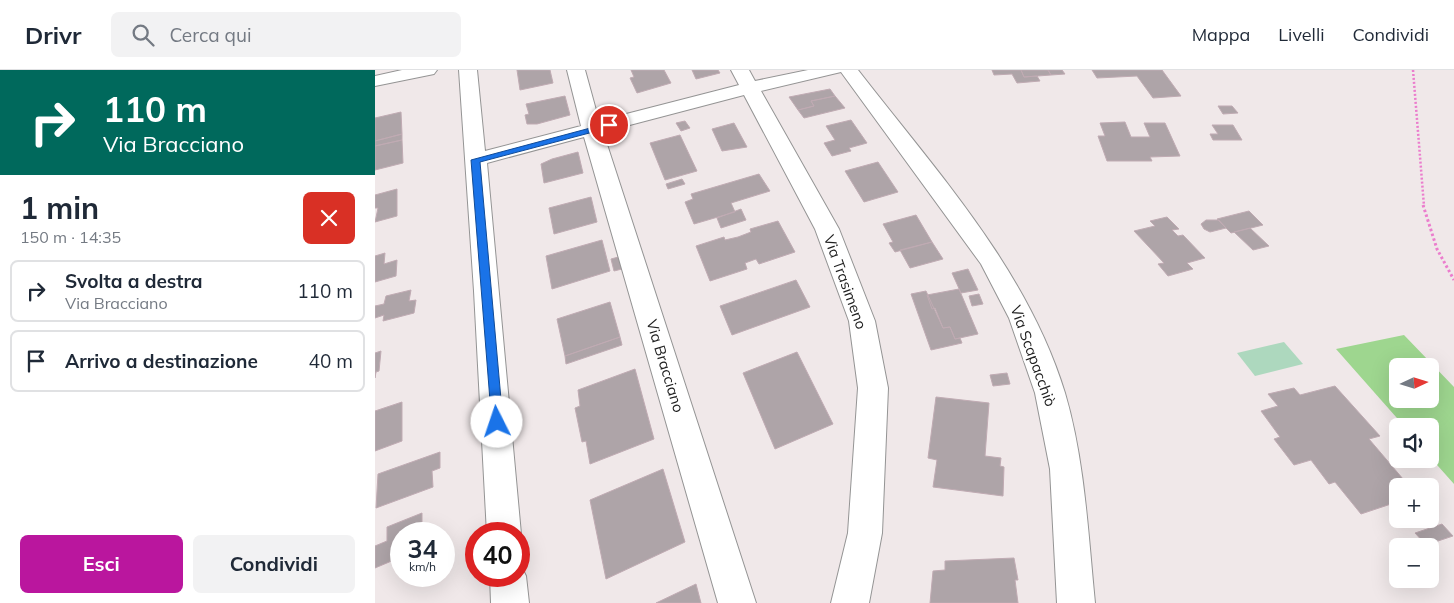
<!DOCTYPE html>
<html lang="it">
<meta charset="utf-8">
<style>
body{margin:0;font-family:Mulish,sans-serif;background:#f2f2f3;color:#1f2937;height:100vh;display:flex;flex-direction:column;font-size:19px;white-space:nowrap}
*{box-sizing:border-box;margin:0}
p{font-size:16px;color:#747a83}
.icon{flex:none;width:28px;height:28px;fill:none;stroke:currentColor;stroke-width:2;stroke-linecap:round;stroke-linejoin:round}
.map{position:relative;flex:1;overflow:hidden}
.side{display:flex;flex-direction:column;background:#fff;width:375px}
.side>*{flex:none}
.guide{background:#00695c;color:#fff;overflow:hidden}
.needle{width:32px;rotate:86deg}
.controls{position:absolute;left:1014px;top:288px;display:grid;gap:10px}
.controls a{display:grid;place-items:center;width:50px;height:50px;border-radius:8px;background:#fff;box-shadow:0 5px 20px #0002;font-size:25px}
.speed{position:absolute;left:15px;top:452px;display:flex;gap:10px;font-size:25px;font-weight:700;text-align:center}
.speed>*{display:grid;place-content:center;width:65px;height:65px;border-radius:50%;background:#fff;box-shadow:0 5px 20px #0002;line-height:1}
.speed small{font-size:12px;font-weight:400}
.speed .limit{border:8px solid #d22;background:#fff;color:#111}
.pin{position:absolute;display:grid;place-items:center;width:42px;height:42px;color:#fff;margin:-21px;border:2px solid #fff;border-radius:50%;box-shadow:0 1px 5px #0007}
.me{position:absolute;width:55px;margin:-28px;rotate:356deg;stroke-linejoin:round;filter:drop-shadow(0 0 4px #0008)}
.turn{display:flex;align-items:center;gap:18px;height:105px;padding:0 20px;font-size:22px}
.turn .icon{width:65px;height:65px;stroke-width:2.5}
.turn b{display:block;font-size:35px;line-height:42px}
.round{display:grid;place-items:center;flex:none;width:52px;height:52px;border-radius:8px;background:#f2f2f3}
.overview{display:flex;align-items:center;justify-content:space-between;height:85px;padding:0 20px}
h1{font-size:30px;font-weight:700;line-height:38px}
.cta{display:flex;gap:10px;margin-top:auto;padding:10px 20px}
.cta a{flex:1;height:58px;border-radius:8px;background:#ba169e;color:#fff;font-size:20px;font-weight:700;line-height:58px;text-align:center}
.cta a+a{background:#f2f2f3;color:#1f2937}
ul{padding:0;list-style:none}
li{display:flex;align-items:center;gap:15px;height:62px;margin:0 10px 8px;padding:0 10px;border:2px solid #e0e1e3;border-radius:8px}
li div{flex:1}
li b{display:block;font-size:19px}
li em{font-style:normal}
header{display:flex;align-items:center;gap:30px;box-sizing:border-box;height:70px;padding:0 25px;background:#fff;border-bottom:1px solid #e0e1e3}
header strong{font-size:24px}
nav{display:flex;gap:28px;margin-inline-start:auto;font-size:18px}
.search{width:350px;height:45px;background:#f2f2f3;display:flex;align-items:center;gap:12px;box-sizing:border-box;padding:0 18px;border-radius:8px;color:#747a83;font-size:19px}
main{display:flex;flex:1;min-height:0}
.map>svg:first-child{display:block}
</style>
<header>
<strong>Drivr</strong>
<div class="search"><svg class="icon" aria-label="search" viewBox="0 0 24 24"><circle cx="10" cy="10" r="6"/><path d="M15 15l6 6"/></svg>Cerca qui</div>
<nav><a>Mappa</a><a>Livelli</a><a>Condividi</a></nav>
</header>
<main>
<section class="side">
<div class="guide">
<div class="turn"><svg class="icon" aria-label="right" viewBox="0 0 24 24"><path d="M7 20v-9h11M14 6l5 5-5 5"/></svg><div><b>110 m</b>Via Bracciano</div></div>
</div>
<div class="overview"><div><h1>1 min</h1><p>150 m · 14:35</p></div><a class="round" style="background:#d93025;color:#fff"><svg class="icon" aria-label="close" viewBox="0 0 24 24"><path d="M6 6l12 12M18 6L6 18"/></svg></a></div>
<ul>
<li><svg class="icon" aria-label="right" viewBox="0 0 24 24"><path d="M7 20v-9h11M14 6l5 5-5 5"/></svg><div><b>Svolta a destra</b><p>Via Bracciano</p></div><em>110 m</em></li>
<li><svg class="icon" aria-label="arrive" viewBox="0 0 24 24"><path d="M6 21V4h12l-3 4 3 4H6"/></svg><div><b>Arrivo a destinazione</b></div><em>40 m</em></li>
</ul>
<div class="cta"><a>Esci</a><a>Condividi</a></div>
</section>
<div class="map">
<svg width="1079" height="533" viewBox="0 0 1079 533">
<rect width="100%" height="100%" fill="#f0e8e9"/>
<path fill="#9ed68f" fill-rule="evenodd" d="M1029,265l50,52v97l-24,-27v-31h-26l-68,-77zM1022,296h33v33h-33z"/>
<path fill="#add8be" d="M909,272l19,22 -48,12 -18,-23z"/>
<path fill="#aea4a8" stroke="#c0abb3" d="M142,0h33l3,13 -33,7z
M256,0h33l7,13 -34,10 -7,-15 4,-1z
M317,0h26l2,3 -24,6z
M617,0h29l3,7 13,-1 3,5 -23,2 -5,-9 -18,1z
M646,0h27l3,5 -27,2z
M673,0h14l3,4 -14,1z
M717,0h70l19,26 -28,2 -16,-22 -40,2z
M455,19l5,7 -24,5 3,5 -16,4 -9,-13z
M190,26l5,19 -33,9h-10l-2,-9 4,-1 -3,-10z
M460,26l10,12 -41,10 -6,-8 16,-4 -3,-5z
M843,36h14l6,7 -15,1z
M26,42l1,22 -27,7v-23z
M476,50l16,23 -18,5 2,3 -19,5 -8,-13 11,-3 -9,-14z
M310,51l5,7 -9,3 -5,-8z
M750,52l6,15h19l-6,-14h21l15,33 -30,1 2,4h-45l-9,-25h7l-5,-13z
M359,53l13,24 -25,4 -10,-22z
M837,55h21l9,15h-29l-3,-6h8z
M27,64v6l-27,6v-5z
M305,65l17,36 -32,9 -15,-37z
M27,70l1,23 -28,7v-24z
M203,82l5,21 -39,10 -3,-19 11,-5z
M503,92l20,30 -34,10 -19,-31z
M384,104l11,17 -39,12 4,9 -41,12 -9,-22 8,-3 -2,-5z
M307,109l3,5 -17,5 -2,-5z
M22,119v27l-22,6 3,-14h-3v-13z
M216,127l6,25 -43,12 -5,-26z
M366,139l5,11 -25,8 -4,-10z
M874,141l14,14 -32,8 -14,-14z
M541,145l16,27 -37,10 -6,-9 4,-1 -10,-18z
M792,147l12,12 -7,1 6,6 5,-1 22,23 -18,5 6,6 -25,7 -10,-12 6,-1 -30,-32 21,-5 -5,-5z
M831,150h13l7,8 -16,4 -6,-3 -3,-5z
M403,151l17,31 -36,12 -3,-5 -11,4 2,6 -37,12 -14,-35 28,-9 1,3 13,-3 13,-5 -1,-3z
M875,158l19,18 -16,4 -19,-18z
M227,170l8,31 -58,18 -6,-33z
M557,172l11,17 -33,9 -10,-18z
M10,183l-1,11 13,-4 -1,16 -21,6v-26z
M247,186l4,12 -12,3 -3,-12z
M593,199l10,21 -17,3 -9,-20z
M421,210l14,27 -78,28 -12,-29z
M584,219l19,45 -23,5 -5,-12 -7,1 -8,-20 -3,1 -5,-14z
M36,220l-2,11 7,-1 -2,13 -31,8 1,-6 -9,3v-12l9,-2 2,-8z
M551,221l17,37 7,-1 5,12 5,-1 2,5 -31,7 -20,-56z
M604,224l4,10 -11,2 -3,-10z
M235,232l10,35 -55,19 -8,-37z
M245,267l2,8 -56,19 -1,-8z
M6,281l-2,20 -3,1 -1,6v-25z
M422,282l36,72 -58,25 -32,-76z
M260,299l19,70 -64,25 -4,-23 -4,1 -7,-34 5,-2 -2,-16z
M632,303l3,11 -17,2 -3,-11z
M960,316l45,50 -11,3 40,47h-12v16l-36,12 -26,-32 -6,2 -18,-24 -17,5 -20,-26 6,-2 -19,-26 17,-5 -10,-12 26,-6 6,7z
M561,327l53,6 -4,53 16,2 -1,8 4,1 -1,29 -70,-9 4,-27 -9,-2z
M27,332v39l-27,10v-40z
M65,382v16l-8,3 1,16 -57,21 2,-34z
M288,399l22,73 -79,37 -16,-79z
M47,443v19l-21,2v23l-26,11v-22l12,-5v-14z
M1067,454l11,12 -27,9 -11,-12z
M639,488l4,22h-3l3,23h-88l3,-32 12,-1v-9z
M321,514l5,19h-45z"/>
<g fill="none" stroke-linecap="round" stroke-linejoin="round">
<defs>
<path id="minor" d="M27,0h35l-3,4 -59,12v-10z
M84,0h18l8,81 96,-25 -14,-56h18l14,51 140,-36 -8,-15h18l6,11 53,-11h50c78,101 169,199 207,323 20,68 23,140 30,210h-38l-7,-134 -15,-76 -26,-75 -28,-54 -140,-192 -80,19 78,138 36,92 13,67 -6,145 -13,70h-38l17,-70 10,-145 -9,-67 -34,-92 -71,-134 -141,37 153,471h-38l-134,-466 -97,26 34,371 -2,6v-6h-32l-13,-243z
M144,492l7,14 3,27h-38l-1,-27h29z"/>
</defs>
<use href="#minor" stroke="#949494" stroke-width="2"/>
<path stroke="#eb7dcd" stroke-width="2.5" stroke-dasharray="2 2" stroke-linecap="butt" d="M1038,0l11,136"/>
<path stroke="#eb7dcd" stroke-width="3" stroke-dasharray="2.5 2.5" stroke-linecap="butt" d="M1048,135l14,44 17,31"/>
<path stroke="#eb7dcd" stroke-width="4" stroke-dasharray="3 3" stroke-linecap="butt" d="M98,469l3,36"/>
<use href="#minor" fill="#fff" fill-rule="evenodd"/>
</g>
<path fill="#1a73e8" stroke="#114b97" d="M234,53l4,2 -1,2 -132,35 23,260 -6,5 -5,-1 -21,-266z"/>
<g text-anchor="middle" stroke-width="4.5" stroke-linejoin="round" paint-order="stroke">
<g font-size="15" fill="#202020" stroke="#fff">
<text transform="translate(470 212) rotate(70)" y="5">Via Trasimeno</text>
<text transform="translate(658 286) rotate(70)" y="5">Via Scapacchiò</text>
<text transform="translate(290 296) rotate(73)" y="5">Via Bracciano</text>
</g>
</g>
</svg>
<div class="controls">
<a><svg class="needle" viewBox="-14 -14 28 28"><path d="M0-13l5 13h-10z" fill="#e53935"/><path d="M0 13l5-13h-10z" fill="#747a83"/></svg></a>
<a><svg class="icon" aria-label="sound" viewBox="0 0 24 24"><path d="M4 9h4l5-4v14l-5-4H4zM17 9q2 3 0 6"/></svg></a>
<a>+</a>
<a>−</a>
</div>
<div class="speed"><div>34<small>km/h</small></div><div class="limit">40</div></div>
<div class="pin" style="left:234px;top:55px;background:#d93025"><svg class="icon" aria-label="arrive" viewBox="0 0 24 24"><path d="M6 21V4h12l-3 4 3 4H6"/></svg></div>
<svg class="me" style="left:122px;top:352px" viewBox="-20 -20 40 40"><circle r="19" fill="#fff"/><path d="M0-13L10 11 0 6-10 11z" fill="#1a73e8"/></svg>
</div>
</main>
